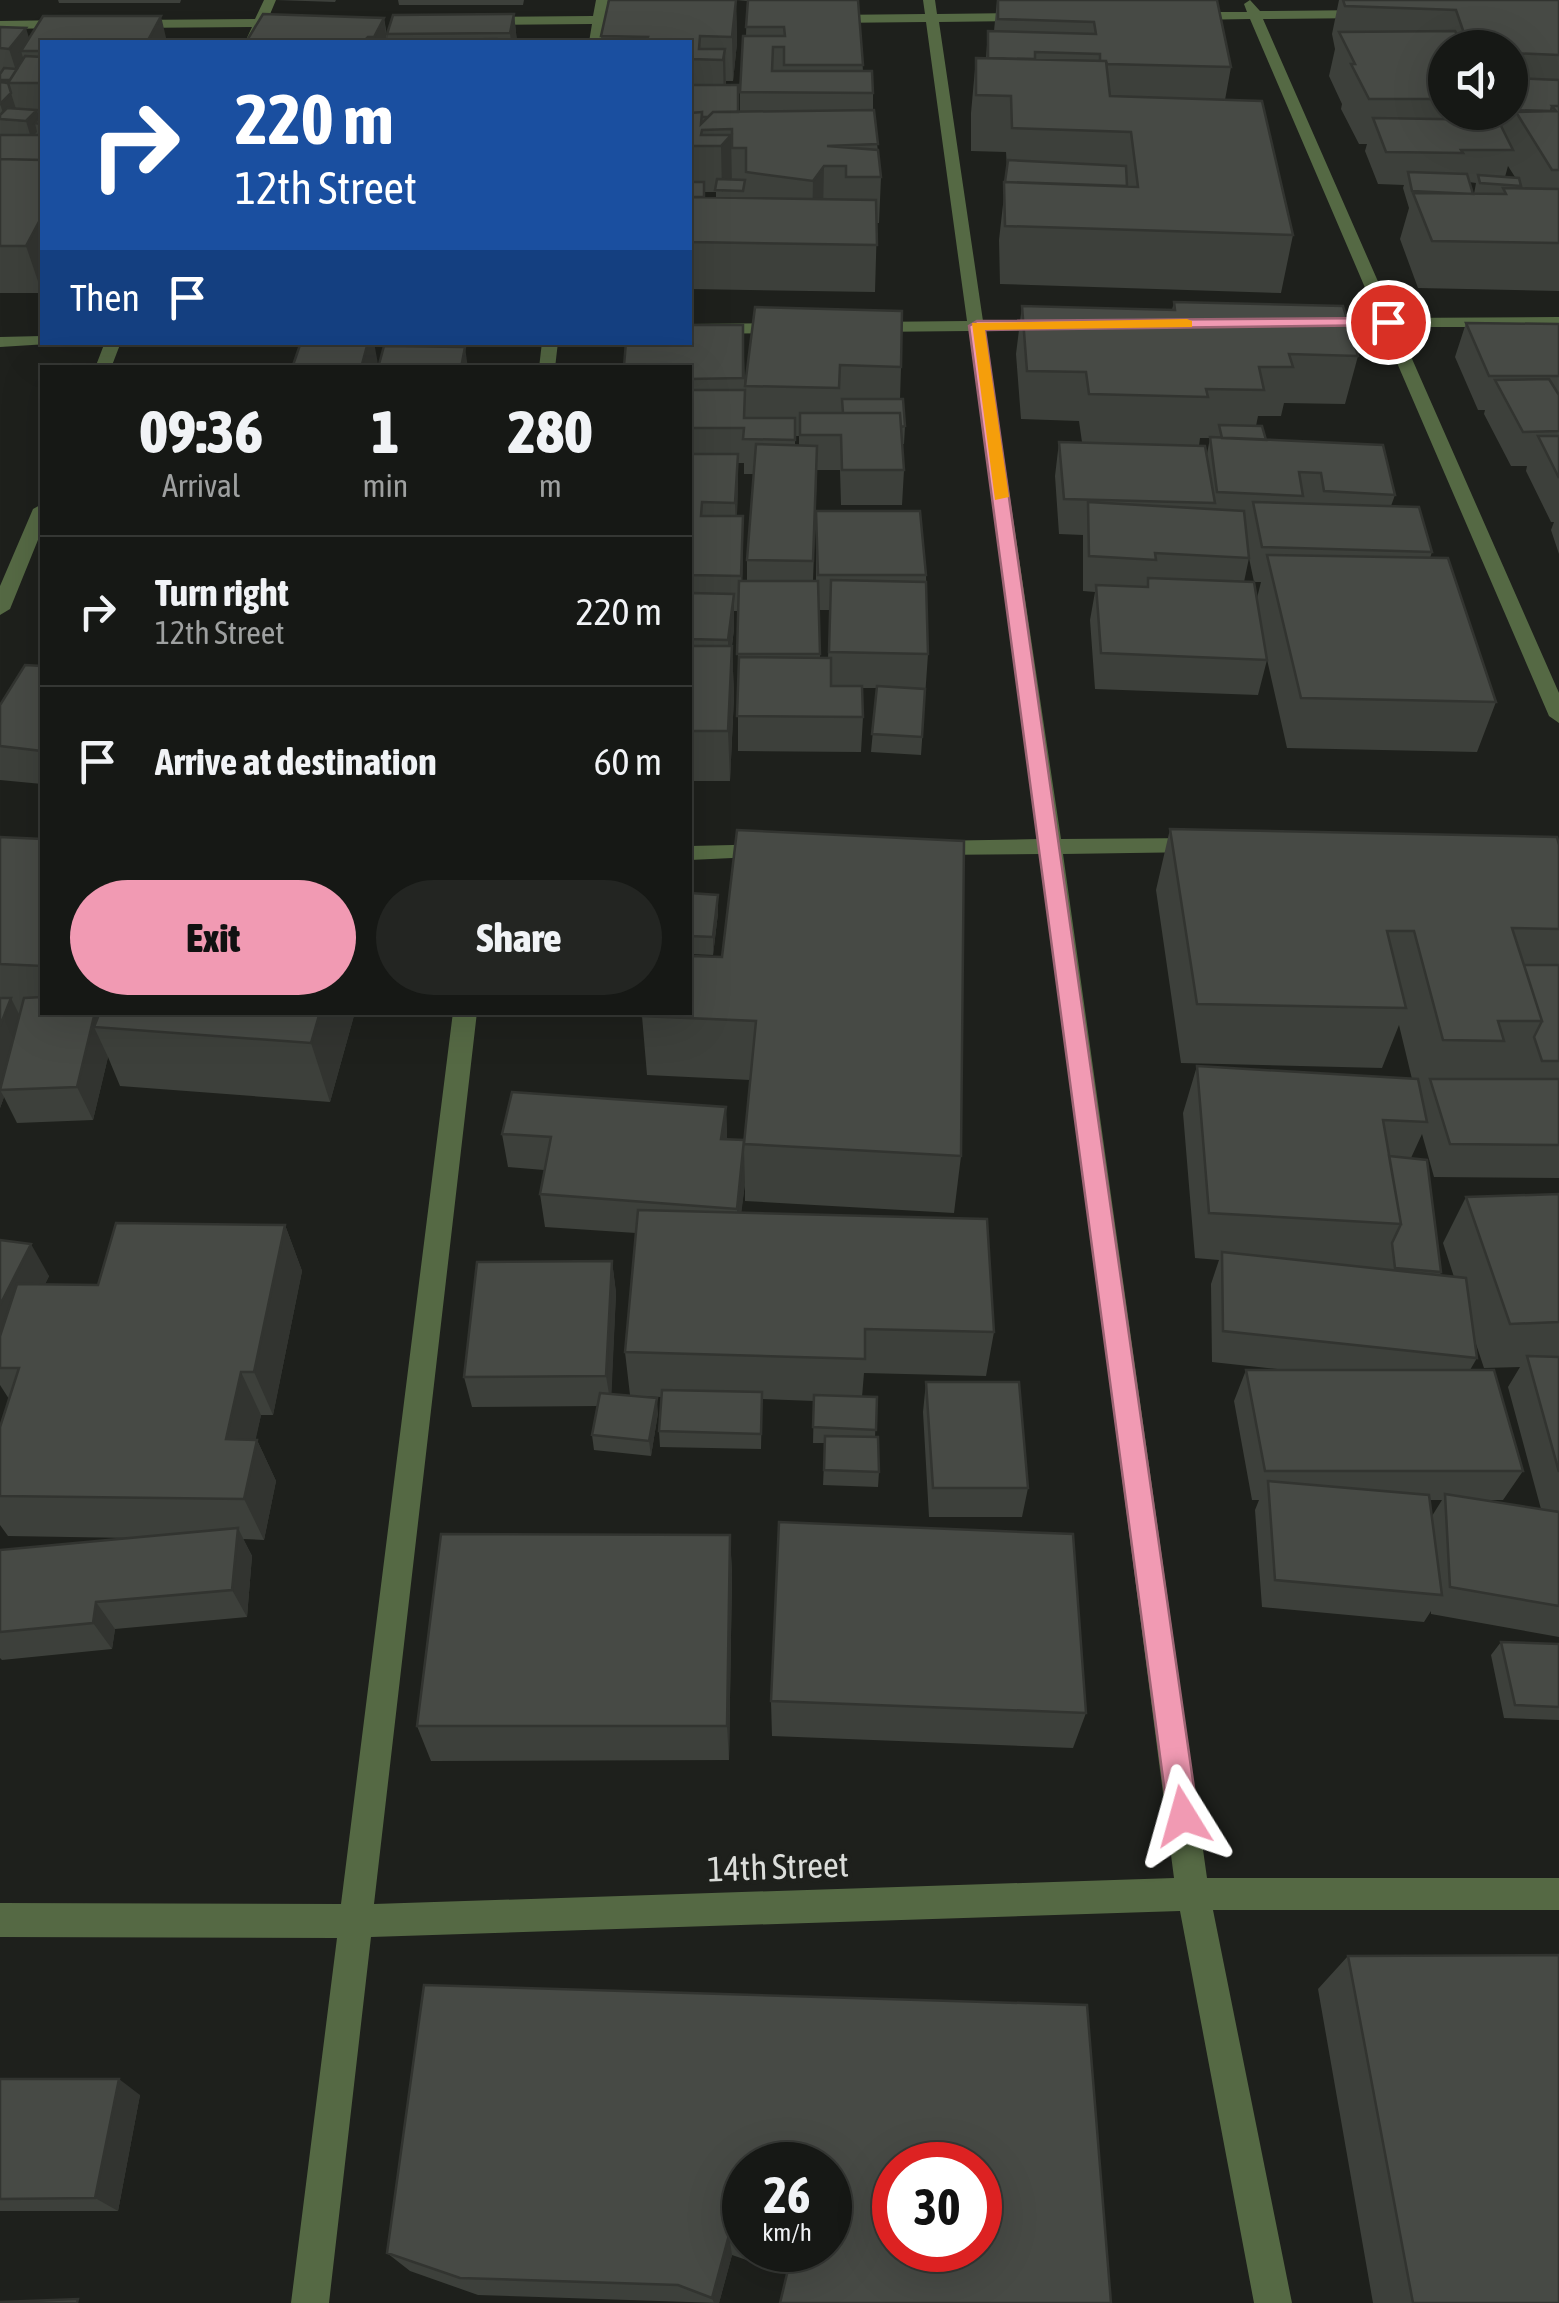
<!DOCTYPE html>
<style>
body{margin:0;font-family:"Asap Condensed",sans-serif;background:#232522;color:#f1f3f6;height:100vh;display:flex;flex-direction:column;font-size:38px;white-space:nowrap}
*{box-sizing:border-box;margin:0}
p{font-size:32px;color:#9ea0a0}
.icon{flex:none;width:55px;height:55px;fill:none;stroke:currentColor;stroke-width:2;stroke-linecap:round;stroke-linejoin:round}
.map{position:relative;flex:1;overflow:hidden}
.sheet{position:absolute;left:40px;top:365px;width:652px;height:650px;display:flex;flex-direction:column;background:#161815;border-radius:0px;box-shadow:0 10px 40px #0002,0 0 0 2px #353734}
.sheet>*{flex:none}
.top-card{position:absolute;left:40px;top:40px;width:652px;height:305px;border-radius:0px;box-shadow:0 10px 40px #0002,0 0 0 2px #353734;background:#1a4fa0;color:#fff;overflow:hidden}
.tools{position:absolute;left:1428px;top:30px;display:grid;gap:20px}
.tools a{display:grid;place-items:center;width:100px;height:100px;border-radius:50%;background:#161815;box-shadow:0 10px 40px #0002,0 0 0 2px #353734;font-size:50px}
.speed{position:absolute;left:722px;top:2142px;display:flex;gap:20px;font-size:50px;font-weight:700;text-align:center}
.speed>*{display:grid;place-content:center;width:130px;height:130px;border-radius:50%;background:#161815;box-shadow:0 10px 40px #0002,0 0 0 2px #353734;line-height:1}
.speed small{font-size:25px;font-weight:400}
.speed .limit{border:15px solid #d22;background:#fff;color:#111}
.pin{position:absolute;display:grid;place-items:center;width:85px;height:85px;color:#fff;margin:-42px;border:5px solid #fff;border-radius:50%;box-shadow:0 2px 10px #0007}
.me{position:absolute;width:110px;margin:-55px;rotate:352deg;stroke-linejoin:round;filter:drop-shadow(0 0 8px #0008)}
.turn{display:flex;align-items:center;gap:35px;height:210px;padding:0 30px;font-size:45px}
.turn .icon{width:130px;height:130px;stroke-width:2.5}
.turn b{display:block;font-size:70px;line-height:85px}
.then{display:flex;align-items:center;height:95px;padding:0 30px;background:#0003;gap:20px;font-size:38px}
.eta{display:flex;justify-content:space-evenly;align-items:center;height:170px;text-align:center}
.eta b{font-size:60px;font-weight:800;line-height:70px}
.action{display:flex;gap:20px;margin-top:auto;padding:20px 30px}
.action a{flex:1;height:115px;border-radius:60px;background:#f19ab3;color:#111;font-size:40px;font-weight:800;line-height:115px;text-align:center}
.action a+a{background:#232522;color:#f1f3f6}
ul{padding:0;list-style:none}
li{display:flex;align-items:center;gap:30px;height:150px;padding:0 30px;border-top:2px solid #353734}
li div{flex:1}
li b{display:block;font-size:38px}
li em{font-style:normal}
.map>svg:first-child{display:block}
</style>
<div class="map">
<svg width="1559" height="2303" viewBox="0 0 1559 2303">
<rect width="100%" height="100%" fill="#1e201c"/>
<g fill="none" stroke-linecap="round" stroke-linejoin="round">
<path fill="#556944" fill-rule="evenodd" d="M264,0h12l-8,19 27,4 -30,4 -7,15h-13l7,-15 -123,1 -6,-4 6,-4 126,-1z
M596,0h12l-2,16h33l6,4 -6,4h-34l-3,18h-13l3,-18 -108,1 -6,-4 6,-4 109,-1z
M923,0h12l2,14 92,-1 6,4 -6,4 -90,1 44,299 67,-1 8,5 -8,5 -65,1 76,508 138,-1 11,7 -11,7 -136,2 144,1024h352v32h-346l79,393h-38l-74,-392 -809,26 -42,366h-38l46,-365 -337,-1v-34l341,1 112,-892h24l-103,892 800,-26 -133,-1024 -112,1 -11,-7 11,-7 110,-2 -70,-508 -99,1 -8,-5 8,-5 97,-1 -41,-299 -97,1 -6,-4 6,-4 96,-1z
M1250,0l10,11 109,-1 6,4 -6,4 -106,1 131,299 165,-1v10h-161l161,366v30l-10,-7 -167,-388h-67l-8,-5 8,-5h63l-128,-299 -61,1 -6,-4 6,-4h58l-3,-8z
M0,21l69,-1 6,4 -6,4 -69,1z
M690,324l95,-1 8,5 -8,5 -95,1z
M42,336v6l6,2 -48,3v-10z
M105,342h16l-10,26h-16z
M542,342h16l-3,26h-16z
M42,504v26l-32,79 -10,6v-29l33,-77z
M769,844l8,2 3,5 -3,5 -87,4v-14z"/>
</g>
<path fill="#3d403b" fill-rule="evenodd" d="M58,0h123l-1,3h-121z
M276,0h60l-1,2z
M398,0h126l-1,5h-124z
M609,0h249l5,71 10,22v17l8,67 -2,46h-2l-2,69 -185,-3v-247h-89v-6zM736,0l11,1 -1,35 -6,56v20h-2l-12,-27v-4h7l4,-38zM705,192h11v5h-11z
M997,0h220l14,67 -6,33 68,135 -12,58 -281,-9 -1,-44 8,-71 -1,-17 -35,-1v-38l5,-55h10l2,-27h6z
M1339,0h220v291l-141,-3 -18,-49 9,-31 -6,-20 1,-3 -26,-1 -13,-33 2,-7h-8l-18,-35 1,-5 -13,-28 6,-27 -3,-15zM1445,48h65v64h-65zM1508,166l7,11h-10zM1469,182l7,1 -2,11h-1z
M514,14l3,28h-271l138,-24 4,23 -1,-7z
M0,27l42,15v251h-42z
M1174,302l184,54 -13,48 -61,-1 -3,13h-23l-2,10 10,14 129,55 -4,11 41,46 -2,6 66,144 -19,50 -190,-4 -21,-93 1,5 -9,35 -163,-6 -5,-69 5,-28 -12,-1v-56l-24,-1 -4,-58 4,-34h23l-3,-21 -58,-2 -5,-65 6,-48 150,4zM1200,438h10l-3,16 -8,-8zM1249,558l5,24h7l-4,16 -13,-16z
M755,307l146,60 -1,32 5,27 -1,18h-2l2,26 -2,35h-61l-1,-35h-23l-4,111h3v-70l110,64 2,79 -7,101 -50,-3 6,-64h-15l1,29 -2,35 -123,-1v-140h-4v18l-2,17 2,50 -4,85h-40v-413h-66l2,-26 117,-17 3,93 -1,-32zM795,436h4v9h-4zM738,463h6v11h10l-7,86v21h-5l1,-30 -6,-35zM819,610h11l-2,48 -8,-1z
M1466,323l93,1v230l-8,-24 3,-8h-3l-25,-51 1,-5h-16l-27,-52 1,-4h-7l-23,-53z
M42,666v118l-42,-4v-75z
M1170,829l389,16v333l-125,-1 -12,-43 -11,24 30,114 -1,3 14,2 -11,-34 23,-46 93,-3v317l-13,-1 13,2v125l-128,-23v-3l-7,11 -162,-15 -7,-97 4,-10h-7l-18,-99 12,-31h41l-75,-8 -1,-78 8,-24 -24,-2 -12,-145 14,-47 215,13 -13,-54 -17,43 -201,-5 -25,-173zM1474,1338l10,30 36,-1 -12,20 33,122 -60,-9h22l20,-29 -53,-101 7,-12zM1430,1500h12l-10,16z
M0,837l42,2v173h313l-25,90 -210,-16 -12,-29 -15,63 -76,3 -13,-26 -4,11z
M690,893l28,20 -5,42 -23,-1z
M690,956l271,200 -7,57 -209,-12v-17l-4,28 253,120 -8,44 -122,-3 -2,24h15l-2,40 4,35 -1,15 -55,-2 2,-42h-12l1,-42 -52,-2 -1,50 -101,-2 -1,-16 2,-34 -24,-1 21,17 -7,43 -57,-6 -2,-15 5,-29 -125,1 -8,-30 148,-116 4,32 -5,101 19,1 -5,-43 11,-119 -91,-6 -5,-33 4,-24 -36,-3 -6,-33 224,-27 1,32 17,1 6,-60 -103,-5 -5,-59z
M285,1225l17,46 -29,144h-12l-6,25h2l19,41 -12,59 -21,-1 9,17 -5,61 -132,12 -3,20 -110,11 -2,-2v-108l131,-12 -123,-2 -8,-11v-103l1,2 8,-25 -9,-14v-145l49,36 -4,8 53,1z
M926,1382l102,106 -6,29h-93l-6,-105z
M730,1535l2,39 -3,186 -298,1 -14,-35z
M1501,1642l58,2v76l-55,-2 -13,-63z
M771,1701l315,12 -13,35 -301,-12z
M1348,1956l211,347h-186l-55,-314z
M424,1985l663,20 24,298h-331l7,-29 -55,-19 -13,48 -241,-8 -68,-24 -23,-18zM745,2165h85v85h-85zM895,2165h85v85h-85z
M0,2079l140,16 -22,116h-118z"/>
<path fill="#323430" d="M736,0l1,43 -4,38 -1,-44z
M514,14l3,28h-6l-1,-9z
M161,16l6,26h-20z
M384,18l3,24h-13v-5z
M26,28l7,23h-12l6,19 -8,10 -10,-31z
M725,49l1,45 -2,10 -1,-44z
M11,93l5,16 -10,12 -6,-17z
M37,110l4,14 -6,-1 2,9 -6,6 -5,-17z
M731,135l1,46 -10,11 -1,-46z
M824,166l-1,47 -11,14 1,-46z
M42,216v77l-16,-47z
M368,342h6l4,22 -1,4h-16z
M465,347l3,21h-7z
M738,454v35l-2,49 -1,-35z
M743,516v35l-1,60 -1,-35z
M734,594v35l-6,47v-36z
M732,646l2,50 -4,85 -2,-50z
M718,895v18l-5,42v-18z
M11,998l17,34 -28,58v-64z
M95,1012h12l-13,15 14,30 -15,63 -16,-33z
M320,1012h35l-25,90 -19,-59z
M0,1090l4,7 -4,11z
M726,1107l1,33 -6,-1z
M744,1150l1,33 -7,58 -1,-32z
M285,1225l17,46 -29,144 -19,-43z
M31,1244l18,32 -45,92h-4v-63z
M612,1261l4,32 -5,113 -5,-30z
M241,1372l20,43 -14,65 -21,-41z
M657,1398l1,15 -7,43 -2,-15z
M257,1440l19,41 -12,59 -20,-41z
M238,1528l14,28 -5,61 -15,-27z
M730,1535l2,39 -3,186 -2,-34z
M96,1602l19,27 -3,20 -19,-26z
M119,2079l21,16 -22,116 -23,-13z
M729,2235l3,20 -13,48h-5l-2,-5z"/>
<path fill="#474a45" stroke="#323430" stroke-width="2.5" fill-rule="evenodd" d="M609,0h127l-4,37 -32,-1 -1,13h26l-2,11 -33,-1v-17h-44l2,-5 -47,-1z
M748,0h110l5,65h-79v-18h-11l-1,24h100l1,22 -133,-1 3,-56h42l-1,-9h-38z
M998,0h219l14,67 -124,-3 -1,-3h-6v-7l-65,-2v7l-47,-1v-27l108,3 -2,-12 -96,-3z
M1343,0h216v55l-49,-2v-5h-18l-3,-8 -23,-1 -10,-29 -111,-4z
M263,14l121,4 -10,19h-6l-5,5h-117z
M514,14l-4,19 -123,1 6,-19z
M43,16h118l-14,26h-105v9h-21z
M0,27l26,1 -17,21 -9,-1z
M1455,31l10,17h-20v51h-76l-18,-35h4l-16,-32z
M496,39l-1,3h-132l1,-1z
M25,56l17,1v26h-34z
M976,58l130,3 4,35 152,5 31,134 -288,-9 -1,-44 134,5 -7,-55 -119,-4 -1,-32 -35,-1z
M4,68l13,1 -7,11h-10v-6z
M1510,78l49,2v26h-7l-1,5 -41,-1z
M0,82l8,1 3,10 -11,11z
M690,85h48v27h-25l-5,5h-6v-5l-12,1z
M1552,106h7v64h-7l-36,-58 40,-1z
M7,108l30,2 -11,11 -26,-2v-4z
M874,110l4,34 -51,2 51,4 3,27h-35v-11h-22l-11,15 -67,-9v-24h-14v-19l-30,1 -1,5h30l-10,11h-31v-33l12,-1 -1,12 12,-12z
M42,114v10l-7,-1z
M1373,118l125,2 15,30h-52l2,3 -77,-1z
M0,135h42v25l-42,-1z
M0,159l42,1v56l-16,30h-26z
M1008,160l118,6 1,20 -122,-4z
M1408,172l59,2 6,20 -61,-3z
M1478,175l41,3 2,8 -41,-3z
M717,179l28,1 -2,11 -28,-1z
M690,182h14v15h-14z
M1503,188l56,1v54l-127,-2 -19,-48 93,1z
M690,197l186,3 1,45 -187,-3z
M1174,302l169,4 15,50 -69,-2 4,13h-34l5,23 -58,-1 2,8 -119,-3 -3,-22 -59,-1 -5,-65 153,4z
M755,307l147,4 -1,56 -61,-2 -1,23 -94,-2z
M1466,323l93,1v52h-70z
M690,325h53v53l-53,1v-11l-66,-2 2,-24h64z
M301,342h67l-7,26h-69z
M384,346l81,1 -4,21h-83z
M1549,379l10,16v36l-36,1 -28,-52z
M690,390h55l-1,28h51v22l-52,-1 1,-11h-54z
M842,399h61l2,27 -4,1 -1,-14h-57z
M800,413h100l4,57h-62l-1,-35h-41z
M1219,425l43,1 4,14 -44,-2z
M1538,436h21v42z
M1210,437l173,8 12,50 -71,-4 -3,-18 -22,-1 4,24 -86,-4z
M1059,442l146,4 10,57 -151,-4z
M756,444l61,2 -4,115 -66,-1z
M690,454h48l-3,49 -33,-1 -1,14h42l-2,60 -51,-1z
M1088,502l156,9 5,47 -94,-5 1,7 -67,-4z
M1253,502l166,5 13,45 -170,-5z
M816,511h104l6,64h-108z
M1267,555l181,3 48,144 -195,-4z
M1148,578l106,4 13,78 -166,-7 -5,-68 52,2z
M831,580l95,2 2,72 -99,-2z
M739,581h79l2,73h-83z
M690,593l44,1 -6,46 -38,-1z
M690,646h42l-4,85h-38z
M739,657l92,1v28h31l1,31 -126,-1z
M25,665l17,1v85l-42,-5v-41z
M877,686l48,3 -3,48 -50,-3z
M1170,829l387,8 2,8v84l-47,-1 30,93h-44l6,20 -61,-1 -29,-109h-27l19,77 -209,-4z
M737,830l227,11 -3,315 -217,-12 12,-123 -114,-5v-4h48v-56l32,1z
M0,837l42,2v127l-42,-2z
M690,893l28,2 -5,42 -23,-1z
M1524,965h35v96h-17l-8,-24 8,-16z
M42,997v15h53l-18,75 -77,3 24,-92z
M0,998h11l-11,28z
M100,1012h220l-9,31 -217,-16z
M1197,1066l221,13 9,43 -44,-2 18,104 -192,-11z
M1430,1079h129v66l-109,-1z
M512,1092l214,15 -5,32 23,1 -7,69 -197,-15 11,-57 -49,-3z
M1389,1156l38,4 14,112 -46,-4 -3,-25 9,-19z
M1559,1194v128l-49,2 -44,-127z
M638,1210l349,9 7,113 -129,-3v30l-240,-7z
M116,1223l169,2 -31,147h-13l-15,67 31,1 -13,59 -244,-3v-69l19,-59h-19v-32l17,-52 81,1z
M0,1240l31,4 -31,61z
M1222,1252l244,26 11,80 -254,-27z
M612,1261l-6,115 -142,1 13,-115z
M1527,1356l32,1v115z
M1246,1370h248l29,101h-258z
M926,1382h93l9,106h-95z
M662,1390l100,2 -1,42 -102,-3z
M600,1393l57,5 -8,43 -57,-6z
M814,1395l63,2 -1,33 -63,-3z
M825,1436l53,1 1,35 -55,-2z
M1268,1481l161,14 13,100 -167,-15z
M1445,1494l114,18v94l-109,-19z
M779,1522l294,12 13,179 -315,-12z
M238,1528l-6,62 -136,12 -3,21 -93,9v-82z
M441,1534l289,1 -3,191h-310z
M1501,1642l58,2v63l-44,-2z
M1559,1955v348h-146l-65,-347z
M424,1985l663,20 24,298h-331l11,-46 -19,-7h58v-85h-85v76l-16,-6 -17,63 -34,-13 -218,-7 -73,-25zM895,2165h85v85h-85z
M0,2079h119l-24,119 -95,1z
M78,2299l-1,4h-77v-1z"/>
<path fill="#f19ab3" stroke="#9d6474" stroke-width="2.5" d="M1388,318l7,4 -2,3 -408,5 213,1486 -5,10 -10,5 -10,-5 -5,-10 -199,-1490 8,-5z"/>
<path fill="#f59e0b" d="M1187,319l5,2v6l-207,3 24,167 -14,3 -23,-177z"/>
<g text-anchor="middle" stroke-width="9" stroke-linejoin="round" paint-order="stroke">
<g font-size="35" fill="#dbddda" stroke="#1e201c">
<text transform="translate(778 1867) rotate(-2)" y="12">14th Street</text>
</g>
</g>
</svg>
<div class="tools">
<a><svg class="icon" aria-label="sound" viewBox="0 0 24 24"><path d="M4 9h4l5-4v14l-5-4H4zM17 9q2 3 0 6"/></svg></a>
</div>
<div class="speed"><div>26<small>km/h</small></div><div class="limit">30</div></div>
<div class="pin" style="left:1388px;top:322px;background:#d93025"><svg class="icon" aria-label="arrive" viewBox="0 0 24 24"><path d="M6 21V4h12l-3 4 3 4H6"/></svg></div>
<svg class="me" style="left:1183px;top:1816px" viewBox="-20 -20 40 40"><path d="M0-17L14 15 0 8-14 15z" fill="#f19ab3" stroke="#fff" stroke-width="4"/></svg>
<div class="top-card">
<div class="turn"><svg class="icon" aria-label="right" viewBox="0 0 24 24"><path d="M7 20v-9h11M14 6l5 5-5 5"/></svg><div><b>220 m</b>12th Street</div></div>
<div class="then">Then<svg class="icon" aria-label="arrive" viewBox="0 0 24 24"><path d="M6 21V4h12l-3 4 3 4H6"/></svg></div>
</div>
<section class="sheet">
<div class="eta">
<div><b>09:36</b><p>Arrival</p></div>
<div><b>1</b><p>min</p></div>
<div><b>280</b><p>m</p></div>
</div>
<ul>
<li><svg class="icon" aria-label="right" viewBox="0 0 24 24"><path d="M7 20v-9h11M14 6l5 5-5 5"/></svg><div><b>Turn right</b><p>12th Street</p></div><em>220 m</em></li>
<li><svg class="icon" aria-label="arrive" viewBox="0 0 24 24"><path d="M6 21V4h12l-3 4 3 4H6"/></svg><div><b>Arrive at destination</b></div><em>60 m</em></li>
</ul>
<div class="action"><a>Exit</a><a>Share</a></div>
</section>
</div>
